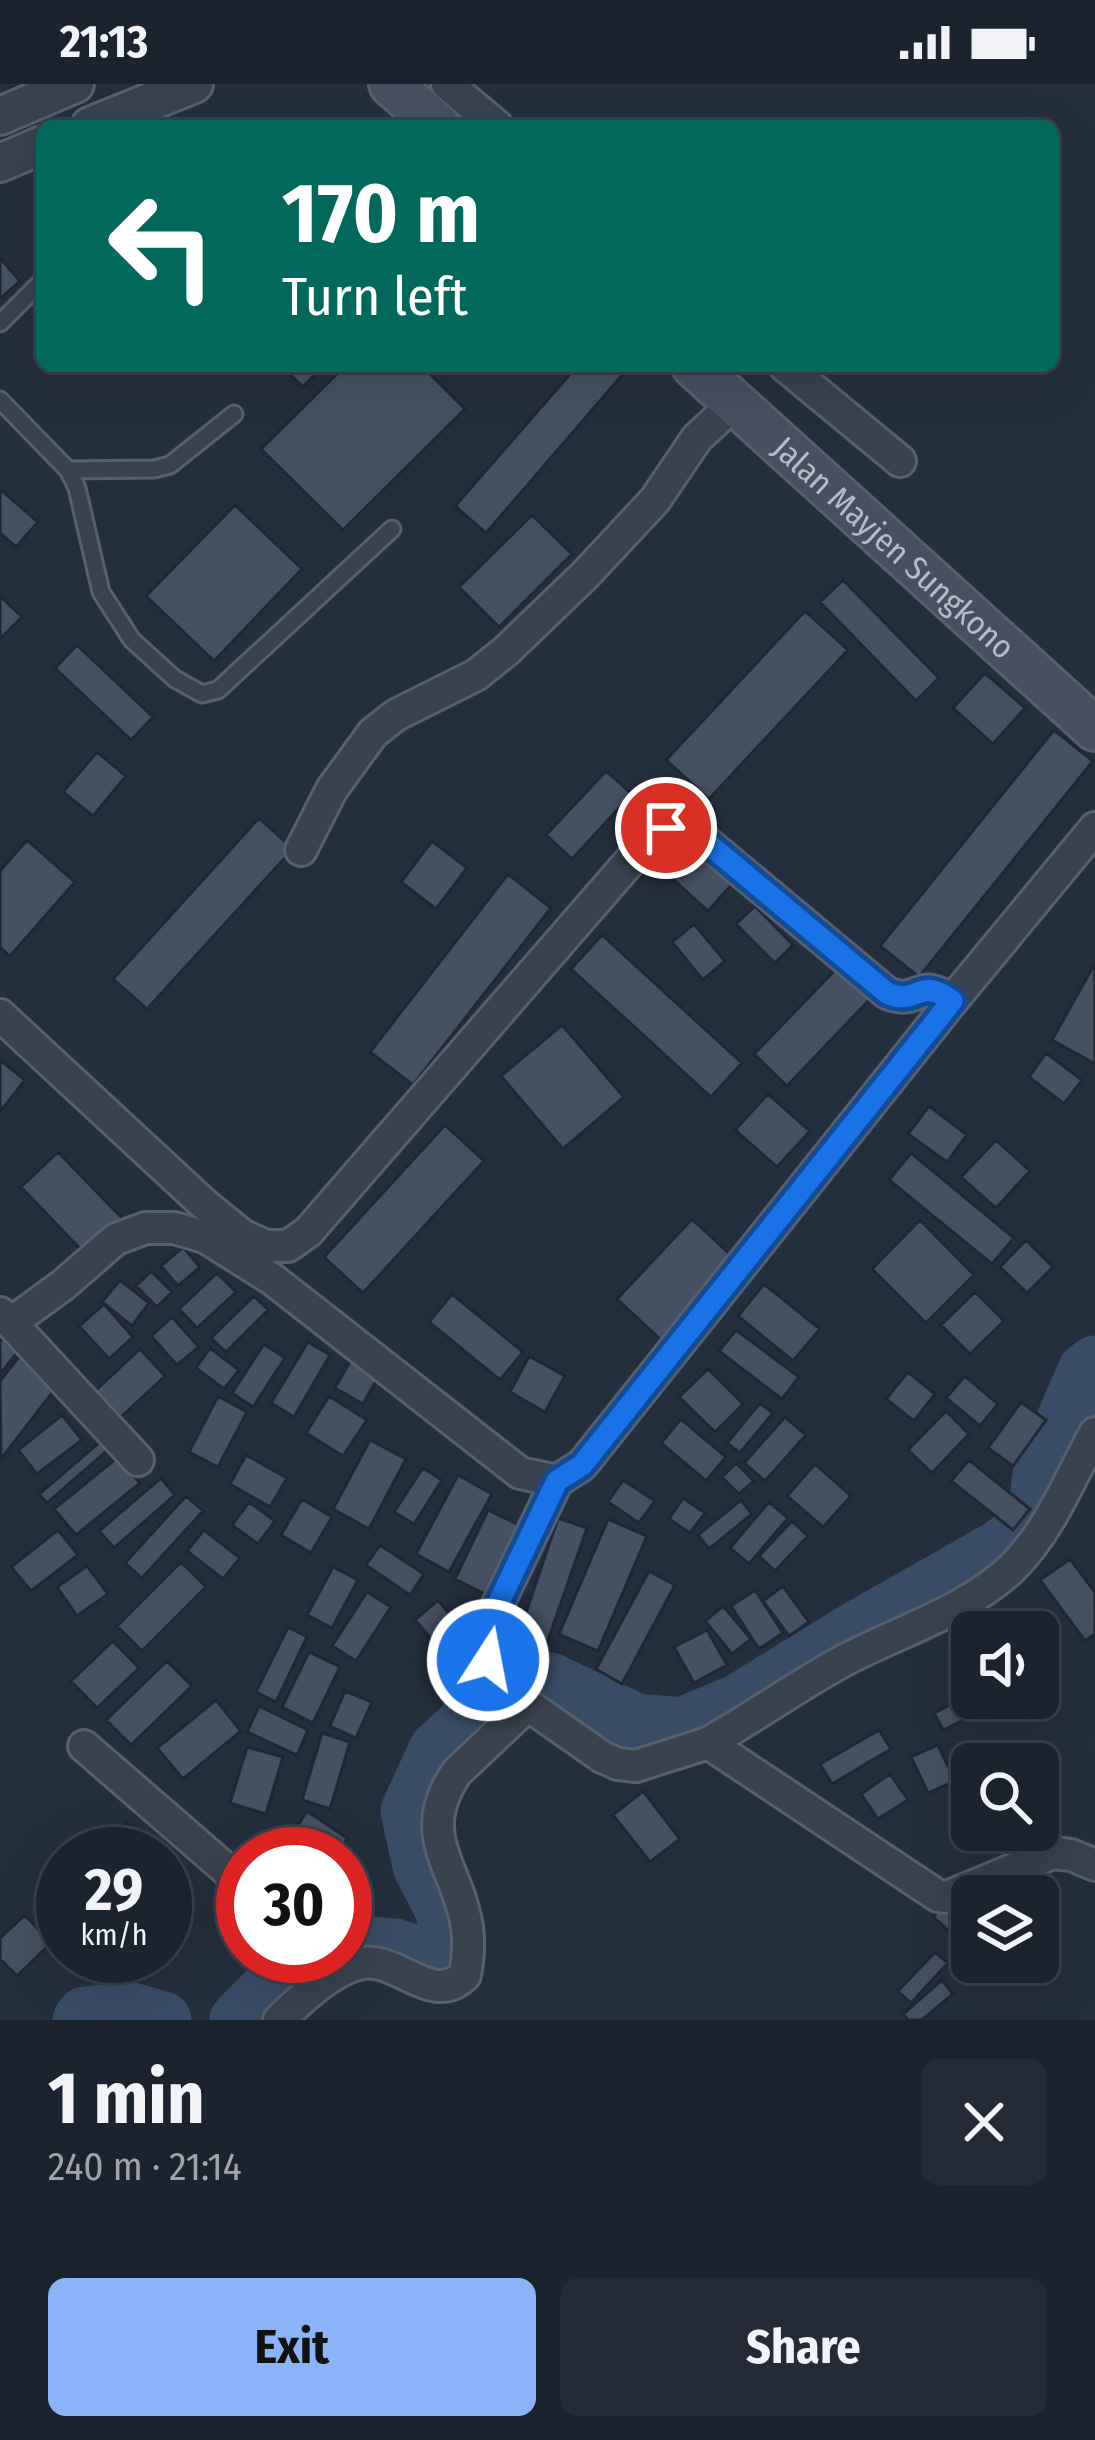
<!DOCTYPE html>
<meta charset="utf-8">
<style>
body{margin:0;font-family:"Fira Sans Condensed",sans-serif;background:#242b36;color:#f1f3f6;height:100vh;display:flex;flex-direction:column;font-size:45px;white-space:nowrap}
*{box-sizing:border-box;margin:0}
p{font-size:39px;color:#a0a4aa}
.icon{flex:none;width:66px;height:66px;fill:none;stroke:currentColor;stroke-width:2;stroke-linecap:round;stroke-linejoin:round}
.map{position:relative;height:1936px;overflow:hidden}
.panel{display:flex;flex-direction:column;background:#1b232e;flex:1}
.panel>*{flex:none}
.top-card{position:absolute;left:36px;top:36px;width:1023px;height:252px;border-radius:18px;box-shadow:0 12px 48px #0002,0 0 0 3px #39404a;background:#00695c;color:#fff;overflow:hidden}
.controls{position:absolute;left:951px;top:1527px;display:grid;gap:24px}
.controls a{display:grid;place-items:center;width:108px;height:108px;border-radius:18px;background:#1b232e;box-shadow:0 12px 48px #0002,0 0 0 3px #39404a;font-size:60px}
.speed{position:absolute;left:36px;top:1743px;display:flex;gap:24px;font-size:60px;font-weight:700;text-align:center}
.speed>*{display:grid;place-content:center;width:156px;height:156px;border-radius:50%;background:#1b232e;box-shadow:0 12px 48px #0002,0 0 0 3px #39404a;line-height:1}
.speed small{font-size:30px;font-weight:400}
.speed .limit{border:18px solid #d22;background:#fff;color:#111}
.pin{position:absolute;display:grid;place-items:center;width:102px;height:102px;color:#fff;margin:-51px;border:6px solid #fff;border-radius:50%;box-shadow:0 3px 12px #0007}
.me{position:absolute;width:132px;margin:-66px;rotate:11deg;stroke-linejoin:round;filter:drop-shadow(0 0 9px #0008)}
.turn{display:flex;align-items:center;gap:42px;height:252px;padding:0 48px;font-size:54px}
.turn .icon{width:156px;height:156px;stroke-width:2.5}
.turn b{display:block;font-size:84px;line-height:102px}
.round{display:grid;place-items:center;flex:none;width:126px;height:126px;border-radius:18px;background:#242b36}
.headline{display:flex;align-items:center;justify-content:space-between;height:204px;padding:0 48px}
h1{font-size:72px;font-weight:700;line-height:90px}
.button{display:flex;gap:24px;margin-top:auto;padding:24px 48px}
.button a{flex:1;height:138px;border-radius:18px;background:#8ab4f8;color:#111;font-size:48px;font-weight:700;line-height:138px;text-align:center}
.button a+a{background:#242b36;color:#f1f3f6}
.status{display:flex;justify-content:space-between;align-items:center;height:84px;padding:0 60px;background:#1b232e;direction:ltr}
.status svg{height:33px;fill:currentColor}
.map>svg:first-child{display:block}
</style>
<div class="status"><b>21:13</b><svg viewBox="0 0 49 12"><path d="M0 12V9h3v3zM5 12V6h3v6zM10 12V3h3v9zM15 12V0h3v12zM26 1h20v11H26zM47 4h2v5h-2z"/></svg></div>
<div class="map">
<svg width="1095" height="1936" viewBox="0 0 1095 1936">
<rect width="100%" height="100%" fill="#242f3e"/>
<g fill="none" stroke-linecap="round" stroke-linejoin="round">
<path stroke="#394c67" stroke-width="57" d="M345,1859l50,4 43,16 13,-20 -8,-34 -22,-43 -12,-55 28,-61 42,-39 48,-31 23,1 86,41 46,4 57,-24 120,-74 141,-80 35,-27 6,-46 45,-104 9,-7
M81,1936l4,-5 43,-5 35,10
M238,1936l59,-61 6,-3"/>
</g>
<path fill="#455162" stroke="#1f2835" stroke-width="3" d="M0,174l20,23 -20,18z
M281,282h42l-20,21z
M345,282h77l43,43 -122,121 -82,-81z
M577,282h53l-144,167 -31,-27z
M0,405l38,33 -22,25 -16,-14z
M235,421l67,64 -88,92 -68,-65z
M532,431l40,39 -73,73 -40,-40z
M843,496l96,98 -23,23 -96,-99z
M0,512l22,21 -22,22z
M805,527l43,39 -139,149 -43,-39z
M77,561l76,72 -22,23 -76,-72z
M985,589l40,35 -32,36 -40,-36z
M1054,646l39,31 -174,216 -39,-31z
M97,668l29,24 -33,40 -30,-24z
M606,687l26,23 -60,65 -26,-24z
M259,734l34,31 -146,160 -34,-30z
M27,756l48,42 -65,74 -10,-9v-76z
M432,757l35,27 -31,41 -35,-27z
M689,759l45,39 -26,29 -44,-40z
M508,790l43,34 -138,177 -43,-33z
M755,822l38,39 -18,18 -39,-39z
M694,840l31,37 -22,19 -31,-38z
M602,851l140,128 -31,34 -140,-128z
M1095,879v101l-43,-24z
M838,883l33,31 -84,88 -33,-32z
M562,941l62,72 -61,52 -62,-73z
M1046,969l36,27 -18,24 -35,-27z
M0,976l25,20 -25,32z
M768,1010l42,37 -33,36 -42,-37z
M929,1022l38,29 -20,27 -39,-28z
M445,1041l39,36 -121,132 -39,-36z
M996,1056l34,31 -34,37 -35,-31z
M58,1068l64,66 -37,36 -64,-67z
M911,1069l103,85 -22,26 -103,-84z
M692,1135l46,43 -75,80 -46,-43z
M920,1136l54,55 -48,48 -54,-54z
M1026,1156l27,27 -26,26 -27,-26z
M183,1163l17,20 -22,19 -17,-20z
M151,1187l21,21 -15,15 -21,-21z
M217,1189l19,19 -39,36 -18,-19z
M120,1196l29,23 -17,23 -30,-24z
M764,1200l56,45 -27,32 -55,-45z
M975,1208l29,29 -34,33 -29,-29z
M452,1210l71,58 -23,28 -71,-58z
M254,1212l14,14 -42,42 -15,-14z
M104,1220l29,33 -24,22 -30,-33z
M172,1233l27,30 -22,18 -26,-29z
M736,1246l63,47 -17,22 -63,-48z
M5,1251l16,13 -21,26v-32z
M308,1258l22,13 -36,62 -23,-14z
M264,1260l21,14 -32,49 -21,-14z
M210,1264l29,22 -15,19 -28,-21z
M140,1265l25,27 -44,41 -26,-26z
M21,1270l38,30 -58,75 -1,-78z
M353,1272l28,16 -18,32 -28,-16z
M529,1272l36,20 -20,36 -35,-20z
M708,1285l35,35 -28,28 -36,-35z
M908,1288l27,22 -21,27 -28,-22z
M965,1292l33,28 -18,22 -34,-28z
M218,1312l29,16 -29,55 -29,-15z
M329,1312l38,24 -24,36 -37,-23z
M1021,1318l25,18 -33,46 -25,-18z
M760,1319l13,10 -33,40 -13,-10z
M946,1327l23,23 -37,39 -24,-23z
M62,1331l20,25 -45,34 -19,-24z
M785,1333l21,18 -41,46 -21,-18z
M681,1335l45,38 -20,24 -45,-38z
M370,1356l36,19 -37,70 -36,-20z
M101,1357l7,9 -61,53 -8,-9z
M246,1371l41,23 -17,29 -40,-23z
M118,1373l22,26 -64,52 -22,-26z
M969,1376l61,49 -17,21 -62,-49z
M736,1379l18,18 -15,13 -17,-17z
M815,1380l36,32 -28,31 -36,-31z
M423,1384l19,12 -28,44 -20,-12z
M458,1391l34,19 -43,78 -33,-18z
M161,1394l14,17 -61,53 -15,-17z
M623,1396l32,21 -16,22 -31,-21z
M186,1412l17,15 -61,67 -17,-15z
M683,1414l22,15 -15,20 -21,-14z
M302,1415l30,18 -21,36 -30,-18z
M741,1416l11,14 -43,35 -11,-14z
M249,1418l26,19 -17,23 -26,-19z
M769,1418l19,16 -39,46 -19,-16z
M488,1426l31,15 -34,69 -30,-15z
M558,1434l29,10 -41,118 -28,-10z
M608,1435l39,17 -49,115 -39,-17z
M792,1437l16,15 -33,35 -16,-15z
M58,1446l20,25 -47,36 -20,-24z
M204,1446l36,28 -17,21 -36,-28z
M380,1461l44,29 -14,21 -44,-30z
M1070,1475l25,33v42l-10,7 -45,-61z
M181,1478l25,25 -64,64 -25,-25z
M87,1482l21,28 -31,22 -20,-29z
M333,1483l25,13 -26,48 -25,-13z
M649,1487l26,14 -53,99 -26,-15z
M783,1502l26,36 -20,14 -26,-35z
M755,1506l28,43 -24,16 -28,-43z
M367,1508l24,15 -35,54 -24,-15z
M438,1516l48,57 -23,19 -48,-56z
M723,1522l28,33 -19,15 -27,-33z
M288,1543l19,10 -31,65 -20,-10z
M707,1546l20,35 -33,18 -20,-36z
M113,1557l26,27 -42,40 -26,-27z
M309,1568l31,15 -27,56 -31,-16z
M167,1577l25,25 -61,59 -25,-25z
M345,1607l27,11 -16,36 -26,-12z
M972,1610v4h10l6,10 -45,22 -9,-17z
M216,1616l25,31 -58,48 -26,-31z
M259,1622l49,24 -11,25 -50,-23z
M879,1646l12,19 -59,35 -12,-20z
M322,1649l28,9 -20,67 -28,-9z
M938,1661l17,36 -27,12 -17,-36z
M247,1663l36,10 -17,57 -36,-11z
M890,1690l18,26 -30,19 -17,-25z
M643,1707l37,48 -30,23 -37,-47z
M307,1727l40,27 -10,16h-13l-31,-21z
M126,1738l30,22 -7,10h-41l-3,-3z
M951,1812l16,15 -18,20 -16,-14z
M25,1831l26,28 -34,33 -17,-17v-21z
M935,1868l13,11 -37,40 -13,-12z
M942,1896l11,14 -31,26h-14l-5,-6z"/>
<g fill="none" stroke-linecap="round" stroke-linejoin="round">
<defs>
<path id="service" d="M0,239l42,-42
M0,316l68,70 9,18 24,104 31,48 43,39 27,15 16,-4 174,-161
M68,386l86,-1 16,-4 64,-51"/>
<path id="minor" d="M447,0l50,42
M785,282l115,95
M301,766l31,-61 41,-56 23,-18 80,-40 30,-24 79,-76 70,-75 42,-62 37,-34
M0,931l204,189 38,31 24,11h22l20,-14 342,-394c19,-12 29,-10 50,-1l187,156c33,14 30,-18 65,8
M0,1229l11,10 52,-38 53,-46 30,-11h28l31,9 67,42 248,194 37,8 25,-16 370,-464 143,-173
M11,1239l127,137
M557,1397l-69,144 -1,35 5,10 36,35 74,52 16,7 18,2 72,-23 230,153 9,1 106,-44 18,2 24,10
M708,1659c46,-26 89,-57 135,-82 56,-30 123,-49 170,-94 37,-37 57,-89 82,-134
M84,1662l159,138
M279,1936c20,-19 51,-49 79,-56 38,-11 74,45 107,11 3,-16 4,-33 2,-48 -9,-60 -54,-92 -10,-155l71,-67"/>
<path id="tertiary" d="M0,32l75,-32
M90,42l104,-42
M0,79l42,-18"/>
<g id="secondary">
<path d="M391,0l47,42"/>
<path id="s1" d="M694,282l401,363"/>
</g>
</defs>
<use href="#service" stroke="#565f6c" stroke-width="21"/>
<use href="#minor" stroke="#565f6c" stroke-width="36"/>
<use href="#tertiary" stroke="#565f6c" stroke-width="42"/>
<use href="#secondary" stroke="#565f6c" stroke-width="48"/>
<use href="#service" stroke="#38414e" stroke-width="15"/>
<use href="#minor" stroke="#38414e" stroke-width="30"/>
<use href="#tertiary" stroke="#38414e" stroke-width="36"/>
<use href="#secondary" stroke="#465061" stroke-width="42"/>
</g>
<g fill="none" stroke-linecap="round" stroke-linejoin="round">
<defs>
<path id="route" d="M488,1576v-35l69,-144 25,-16 370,-464c-35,-26 -32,6 -65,-8l-187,-156 -20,-8 -14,-1"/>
</defs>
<use href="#route" stroke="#114b97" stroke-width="30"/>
<use href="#route" stroke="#1a73e8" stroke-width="21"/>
</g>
<g text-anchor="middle" stroke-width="9" stroke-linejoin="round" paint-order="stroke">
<g font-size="33" fill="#b4bcc9" stroke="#1d2633">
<text dy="12" stroke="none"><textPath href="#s1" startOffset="270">Jalan Mayjen Sungkono</textPath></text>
</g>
</g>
</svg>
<div class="controls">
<a><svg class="icon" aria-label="sound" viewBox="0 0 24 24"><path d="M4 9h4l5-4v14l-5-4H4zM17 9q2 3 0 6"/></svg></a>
<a><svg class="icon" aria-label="search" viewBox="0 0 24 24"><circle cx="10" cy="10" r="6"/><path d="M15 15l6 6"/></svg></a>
<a><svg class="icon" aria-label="layers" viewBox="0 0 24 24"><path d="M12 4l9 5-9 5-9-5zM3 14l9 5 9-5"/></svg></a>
</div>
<div class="speed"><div>29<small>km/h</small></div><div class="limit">30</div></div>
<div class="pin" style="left:666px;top:744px;background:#d93025"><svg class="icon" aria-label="arrive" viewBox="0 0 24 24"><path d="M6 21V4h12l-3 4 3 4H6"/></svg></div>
<svg class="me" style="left:488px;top:1576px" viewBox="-20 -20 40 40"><circle r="17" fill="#1a73e8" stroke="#fff" stroke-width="3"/><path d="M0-11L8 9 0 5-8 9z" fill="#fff"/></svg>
<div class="top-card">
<div class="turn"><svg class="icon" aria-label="left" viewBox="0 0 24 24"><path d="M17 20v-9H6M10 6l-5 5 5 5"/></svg><div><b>170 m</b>Turn left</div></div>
</div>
</div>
<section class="panel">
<div class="headline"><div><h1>1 min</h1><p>240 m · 21:14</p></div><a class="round"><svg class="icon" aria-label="close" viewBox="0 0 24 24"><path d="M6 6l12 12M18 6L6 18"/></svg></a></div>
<div class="button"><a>Exit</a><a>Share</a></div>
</section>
